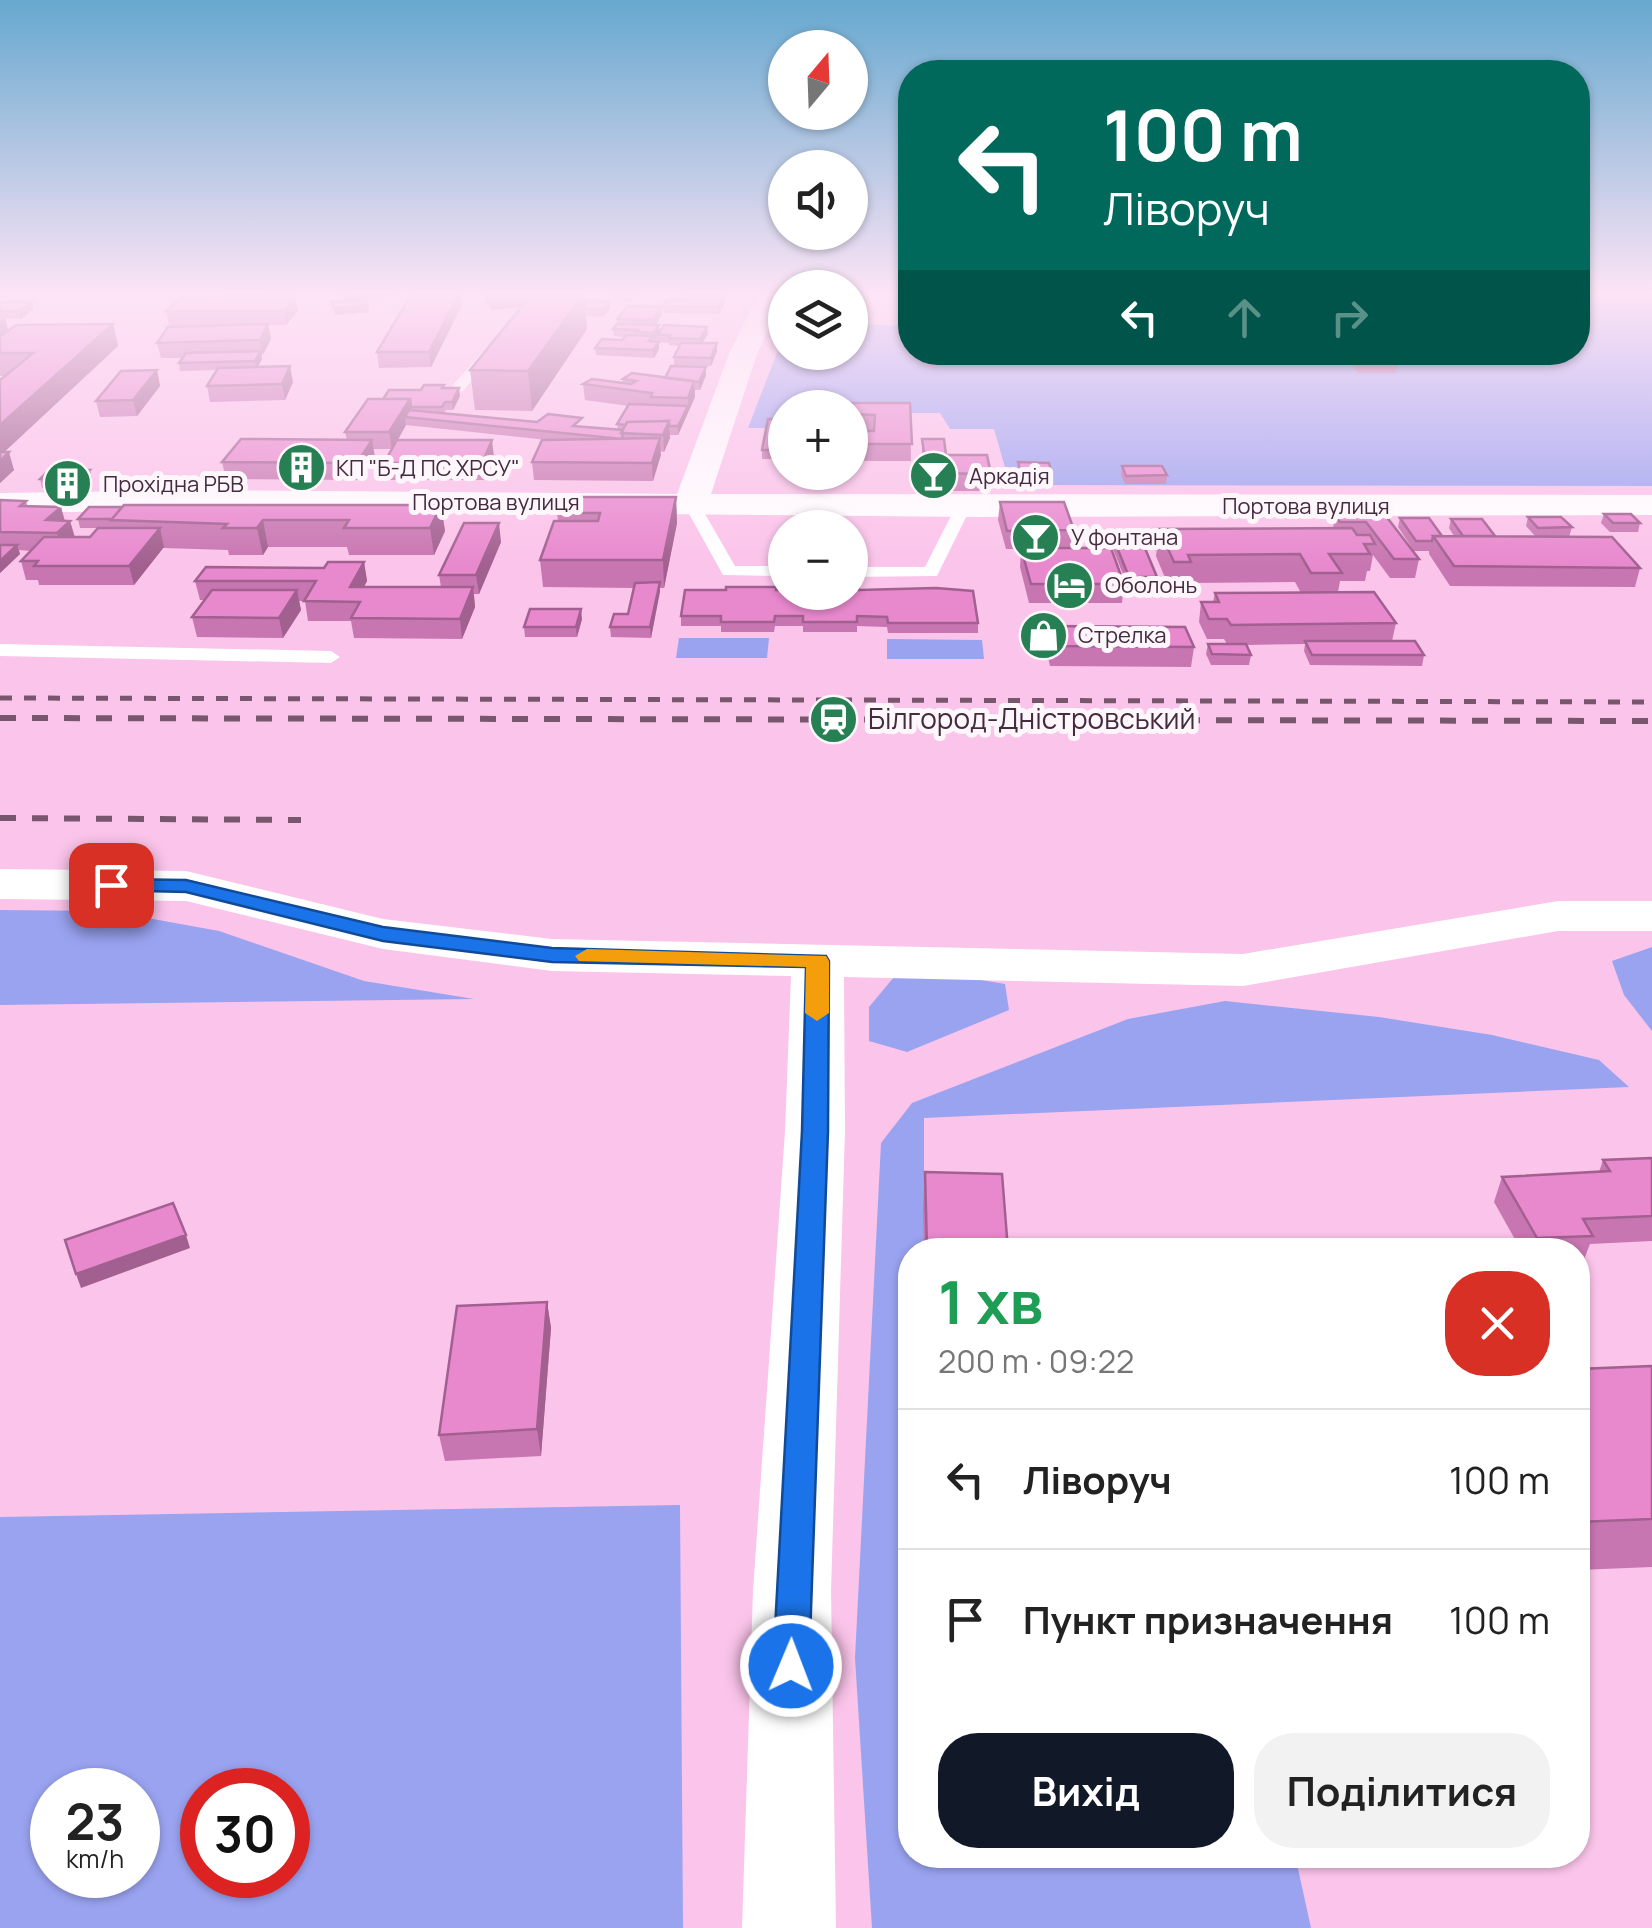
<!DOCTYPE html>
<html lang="uk">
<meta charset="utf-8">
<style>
body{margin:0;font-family:Manrope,sans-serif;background:#f2f2f2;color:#222;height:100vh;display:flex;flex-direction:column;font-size:38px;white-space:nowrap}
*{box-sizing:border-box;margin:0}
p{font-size:32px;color:#767676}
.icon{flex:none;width:55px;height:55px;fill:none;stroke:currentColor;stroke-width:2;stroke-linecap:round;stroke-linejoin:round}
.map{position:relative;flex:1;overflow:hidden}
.sheet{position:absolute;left:898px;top:1238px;width:692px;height:630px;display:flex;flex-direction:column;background:#fff;border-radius:40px;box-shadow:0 2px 8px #0004}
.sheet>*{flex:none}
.banner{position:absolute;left:898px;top:60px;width:692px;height:305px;border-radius:40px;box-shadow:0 2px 8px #0004;background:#00695c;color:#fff;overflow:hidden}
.needle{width:65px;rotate:19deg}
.buttons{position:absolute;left:768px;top:30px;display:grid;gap:20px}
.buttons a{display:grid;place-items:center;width:100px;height:100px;border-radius:50%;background:#fff;box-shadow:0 2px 8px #0004;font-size:50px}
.speed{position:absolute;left:30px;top:1768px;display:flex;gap:20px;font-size:50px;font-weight:700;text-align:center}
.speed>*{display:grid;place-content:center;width:130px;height:130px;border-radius:50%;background:#fff;box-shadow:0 2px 8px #0004;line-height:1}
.speed small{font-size:25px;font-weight:400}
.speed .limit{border:15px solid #d22;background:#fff;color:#111}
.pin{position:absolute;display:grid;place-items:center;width:85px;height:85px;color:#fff;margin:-42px;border-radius:20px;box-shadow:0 5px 15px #0006}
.me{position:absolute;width:110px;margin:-55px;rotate:1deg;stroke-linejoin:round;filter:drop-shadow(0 0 8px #0008)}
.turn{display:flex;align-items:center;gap:35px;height:210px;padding:0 40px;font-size:45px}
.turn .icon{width:130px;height:130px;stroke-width:2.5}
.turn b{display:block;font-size:70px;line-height:85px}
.lanes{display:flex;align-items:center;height:95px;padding:0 40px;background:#0003;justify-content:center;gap:50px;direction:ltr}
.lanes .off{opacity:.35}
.round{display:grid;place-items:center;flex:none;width:105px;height:105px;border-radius:40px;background:#f2f2f2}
.overview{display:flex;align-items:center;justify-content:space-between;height:170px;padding:0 40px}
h1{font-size:60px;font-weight:700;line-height:75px;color:#1e9e55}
.action{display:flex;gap:20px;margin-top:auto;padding:20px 40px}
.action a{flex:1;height:115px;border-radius:40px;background:#111827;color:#fff;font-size:40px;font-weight:700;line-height:115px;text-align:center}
.action a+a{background:#f2f2f2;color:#222}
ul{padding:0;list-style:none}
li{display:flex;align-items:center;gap:30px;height:140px;padding:0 40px;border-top:2px solid #e0e0e0}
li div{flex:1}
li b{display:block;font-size:38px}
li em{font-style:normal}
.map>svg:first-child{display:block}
</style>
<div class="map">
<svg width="1652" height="1928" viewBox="0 0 1652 1928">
<rect width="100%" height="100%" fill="#fbc4ea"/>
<path fill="#9aa3f0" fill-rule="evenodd" d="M1578,295h74v191l-642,-1 -16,-56h-44l-10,-16h-85l-5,3v-8h-65v20h-37l37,-96v20h65v-28l60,2v26h668z
M679,638h90l-2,20h-91z
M887,639l95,1 2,19h-97z
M0,910l109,1 110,20 145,50 110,18 -474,6z
M1652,947v84l-28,-36 -12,-34z
M952,975l53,9 4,26 -102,42 -38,-11v-34l25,-30z
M1225,1001l154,16 113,18 107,25 30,27 -705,31v132h-14v605h385l16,73h-439l-17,-270 26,-515 31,-40 216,-84z
M680,1505l3,423h-683v-411zM138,1790v85h-86v-85zM288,1790v85h-86v-85z"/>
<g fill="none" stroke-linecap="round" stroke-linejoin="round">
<path fill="#fff" fill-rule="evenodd" d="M487,347l10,3 -34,41h-10v-6z
M685,500h12l38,66h50v10l-62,-1 -40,-72z
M957,504l14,3 -34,69 -87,1v-10h75z
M0,644l331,7 9,6 -9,6 -331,-7z"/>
<path fill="#fff" fill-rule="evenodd" d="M0,869l186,2 197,48 169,20 691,15 315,-53h94v30h-94l-315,55 -399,-9 1,154 -14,460 5,337h-94l11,-337 32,-460 6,-155 -239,-5 -169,-22 -197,-48 -186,-2z"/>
<path fill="#fff" fill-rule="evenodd" d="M758,295h26l-27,59 -46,140 941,1v20l-677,2 -770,-7 -205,3v-20l205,-3 472,4 52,-140z"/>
<path stroke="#78566e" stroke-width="5" stroke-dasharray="12 12" stroke-linecap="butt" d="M0,698l1652,4"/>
<path stroke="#78566e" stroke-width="6" stroke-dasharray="16 16" stroke-linecap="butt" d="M0,718l1652,3
M0,818l301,2"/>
</g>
<path fill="#c876b1" d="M341,295h60l-36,5 4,12 -34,3 -4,-13 17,-1z
M495,295h89l1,5 25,8 -7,9 -17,-1 1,13 -55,82 -57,-1 -5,-40 51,-63 -30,3 -6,-7v-7z
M612,295h25l-6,7 -19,-5z
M689,295h40l-4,1v6l-6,12 -55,-1 -1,-7 23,-6z
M268,297l30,14 -12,14h-18l3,14 -9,16v4l-4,8 35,15 -8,18 -75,2 -3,-16 10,-16 -37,1 -1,-8 3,-5h-21l-4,-15 62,-17h-50l-3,-15z
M0,302l33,7 -12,10 -16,-1 3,13 105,-7 5,22 -114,106 10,18 -14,13 5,-107h-5z
M462,305l-31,62 -52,1 -2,-16z
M662,314l-6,11 4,7 47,-5 1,7 -6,9h15v8l-6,15 -37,-1v-8l5,-11 -10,-1v-2l-10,-1v7l-5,9 -58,-3 -1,-7 27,-8 3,-3 -11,-1 -1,-7 4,-5v-5z
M1342,352h53l4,5 -3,16h-38z
M157,370l3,16 -23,30 -37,1 -4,-16z
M706,375l-6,15h-5v7l-17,38h-8v3l-6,14 -4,-1 -7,30 -119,-1 -2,-18 15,-22 -141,-15 -8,15 96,17 -10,23h-98l-2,-17 8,-14h-19l2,8 -15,23 -134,-1 -4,-17 125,-22 -2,-8 38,-33 38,-9 23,-2 16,8 -7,14h-7l-2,3 174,17 -1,-6 11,-18 -43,-6 -2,-16 40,-1v-4z
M851,403h59l1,58h-61z
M785,420v39h-23v-9z
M922,439l24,16 45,19 -1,17h-64l-4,-35z
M1018,462l33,9 -1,9 -31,-1z
M1122,466l45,9 -1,9h-41l-4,-9z
M40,479h52l-8,9h-42z
M676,497l1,26 -13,65h-4l-9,50 -40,-1 -1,-10 18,-13 6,-26 -91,-1 -3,-27 18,-39 -1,-8z
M0,500l26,1 2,6h33l3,14h6l5,16h15l23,-9h-33l-2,-9 363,-14 4,26 -11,24h-85l-2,-8h-79l-5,8h-34l-1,-5 -65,-2 -29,37h-95l-1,-5h-12l-5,-19 10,-10 -12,-1 1,4 -20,19z
M1000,502l74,28 -2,18 52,36 -2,19h-93l-9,-36 1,-18h-15l-8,-29z
M1355,507l64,52 -4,19h-25l-17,-23 -3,16h-3l-2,10h-25l-2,11 58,31 -4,18 32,14 -2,11 -112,-1 -6,-14 1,-7 -58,1 4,10 -2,10h-38l-5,-11 2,-10h19l-3,-5h-17l-8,-17 2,-20h12l2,-9h86l-6,-11 -106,1 -1,7h-18l-14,-34 3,-27 174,-1 2,-12h19z
M1604,514l36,9 -2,9h-28l-9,-9z
M1528,517l44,10 -3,10 71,31 -5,19 -185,-1 -21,-32v-3h-15l-16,-24 2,-9 42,18h12l-5,-8 2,-9 44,17 41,1 -10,-11z
M1112,535l45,42 -1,10h-28l-17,-43z
M501,542l-22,52h-5l1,13 -13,32 -108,-1 -3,-17h-43l-3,-20h-6l2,9 -18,28 -86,-1 -5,-20 13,-17h-5l-5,-19 129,-13 40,-6 3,19 -3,6h77l-2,-12z
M777,590h82l119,33v10h-90l-1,-6 -30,-1v6h-54v-6h-28l-1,6h-53v-6h-40v-10z
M582,619l-5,18h-52l-1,-10z
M1047,626l147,21 -3,20 -141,-1 -4,-19z
M1652,1158v83l-62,3 -7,18h-5v-12h-57l-27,-48 8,-25 97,-5 4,-12z
M925,1172l83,78h-84l-1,-41z
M547,1302l4,26 -10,128 -96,5 -6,-26z
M1652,1366v201l-74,3v-201z"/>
<path fill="#a26090" d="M349,295h52l-51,7z
M444,295h17l1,10 -31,62 -2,-15z
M583,295h1l3,34 -55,82 -4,-40z
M725,295v7l-6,12 -1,-7z
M295,297l3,14 -12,14 -2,-14z
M544,298l1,7 -54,5v-7z
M609,301l1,7 -7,9v-8z
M32,302l1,7 -12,10 -2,-8z
M368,305l1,7 -34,3 -1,-7z
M661,307l1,7 -8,13v-7z
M5,318l7,28 -12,7v-31z
M113,324l5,22 -118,110v-31z
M268,324l3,15 -8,16 -3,-15z
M659,325l1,8 -6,8v-8z
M707,327l1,7 -8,12v-7z
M659,342v7l-5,9 -1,-8z
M717,343v8l-6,15v-8z
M261,351l1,8 -6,10 -1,-8z
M290,366l3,16 -8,18 -3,-16z
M706,367v8l-6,15 -1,-8z
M157,370l3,16 -23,30 -4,-16z
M694,381l1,16 -17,38v-9l10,-20v-8z
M459,388l1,8 -7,14 -1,-8z
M410,399l2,16 -7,2 1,8 -14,24 -3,-17z
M669,421l1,17 -6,14 -1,-17z
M660,438l1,17 -8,26 -1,-18z
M372,440l3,17 -15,23 -3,-17z
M492,440l2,17 -10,23 -2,-17z
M9,452l5,18 -14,13v-22z
M90,470l2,9 -8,9 -2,-9z
M676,497l1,26 -13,65 -1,-28z
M441,505l4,26 -11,24 -4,-27z
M61,507l5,18 4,-4 5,18 -12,12 -6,-18 -11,-13z
M263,520l5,27 -5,8 -6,-27z
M499,523l2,19 -22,52 -3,-19z
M160,528l4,19 -30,38 -5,-19z
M17,545l3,9 -20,19v-12z
M364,562l3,19 -11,21 -6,-15z
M660,582v10l-9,46 -1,-11z
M473,587l2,20 -13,32 -2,-20z
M297,590l4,20 -18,28 -4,-20z
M581,609l1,10 -5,18 -1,-10z
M186,1235l4,13 -109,40 -5,-14z
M547,1302l4,26 -10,128 -4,-27z"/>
<path fill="#e889ce" stroke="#a26090" stroke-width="2.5" d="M227,295h36l-2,2h34l-11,14h-118l15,-13 44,-1z
M411,295h47l-29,57h-52z
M497,295h34l-4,4 -36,4 -6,-7z
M531,295h52l-55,76 -58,-1z
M689,295h36l-7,12 -55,-1 4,-7 19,1z
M365,299l3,6 -34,3 -3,-6z
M585,300l24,1 -6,8h-18z
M0,302h32l-13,9h-19z
M627,306l34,1 -7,13 -37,-1z
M113,324l-113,101v-45l33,-27h-33v-16l16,-12z
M268,324l-8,16 -103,3 11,-16z
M617,324l42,1 -5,8 -18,-1 2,-2 -25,-1z
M664,325l43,2 -7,12 -31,-1 1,-3h-12z
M627,335l26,1 -4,5 10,1 -6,8 -58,-2 7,-9 20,1z
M681,343h36l-6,15 -37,-1z
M261,351l-6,10 -76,2 7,-10z
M1357,352h38l4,5h-39z
M290,366l-8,18 -75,2 11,-18z
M671,366l35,1 -7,15 -34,-4z
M157,370l-24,30 -37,1 25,-30z
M632,373l62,8 -6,17 -37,-1 1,-4 -69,-9 9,-5 39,5 5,-3 -13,-2z
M424,385h20l-2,3h17l-7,14h-7l-3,5h-31l-1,-8h-27l6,-9h32z
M368,399h42l-21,33h-44z
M851,403h59l2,41h-62v-13h24l1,-16 -25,-1z
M629,404l59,2 -10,20h-9v-5l-42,1 -1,3 -9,-1z
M409,410l128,12 11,-8 34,4 -9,8 50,4 -1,9 -217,-22z
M768,419l17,1v30h-23z
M669,421l-6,14 -42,-2 6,-11z
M660,438l-8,25 -120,-1 10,-22z
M241,439l131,1 -15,23 -135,-1z
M922,439h22l2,16h41l4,19 -64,-1z
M397,440h95l-10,23h-98z
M0,452h9l-9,9z
M1018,462l31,1 2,8 -31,-1z
M1122,466h40l5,9 -41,1z
M49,470h41l-8,9h-42z
M563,497h113l-13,63h-123l14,-39h44l2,-8h-43z
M0,500l26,1 -6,5 41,1 -15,13 24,1 -13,12 -57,-1z
M1000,502h64l10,28 -67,1z
M124,505h317l-11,23h-86l5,-8h-86l-6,8h-34l4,-4 -116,-4z
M89,507h33l-10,12h-34z
M1355,507h24l40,52h-25l-28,-37h-26l-5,-6 27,-1z
M1604,514h27l9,9h-27z
M1528,517h33l11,10 -34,1z
M1400,518h29l13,18h-9l-1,5h-16z
M1451,519h31l13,17h-32z
M464,523h35l-23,52h-37z
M98,528h62l-31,38h-95l4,-5h-17l23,-24h46z
M1352,528l5,7h13l5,9h-11l6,10h-41l13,19h-31l-11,-19 -112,1 3,7h-17l-15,-33z
M1139,534l18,43h-28l-17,-42z
M1433,536l179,1 28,31 -186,-2z
M0,545h17l-17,16z
M1021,548h90l13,36h-93z
M328,562h36l-14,25h123l-13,32 -109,-1 9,-16 -56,-1 12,-20h-121l11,-14 118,1z
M660,582l-10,45h-40l4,-13h14l7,-31z
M850,586h8l1,4 77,-2 37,3 5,32h-90l-1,-6 -30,-1v6h-54v-6h-28l-1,6h-53v-6h-40l4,-26h41v-3h50v3h9v2h65z
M212,590h85l-18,28 -87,-1z
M1374,592l22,31 -165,2 -4,-6h-18l-8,-17h18l-4,-9z
M530,609h51l-5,18h-52z
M1047,626l138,1 9,20 -142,-1z
M1305,641h110l9,14h-112z
M1208,644h38l5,11 -39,-1z
M1652,1158v58l-69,3 10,17 -56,2 -35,-61 108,-6 -7,-11z
M925,1172l77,2 6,76h-81z
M173,1203l13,32 -110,39 -11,-34z
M547,1302l-10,127 -98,6 18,-129z
M1652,1366v153l-74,3v-153z"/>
<linearGradient id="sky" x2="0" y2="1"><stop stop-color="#66a8cf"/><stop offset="0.52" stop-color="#fde4f6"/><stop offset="1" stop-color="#fde4f6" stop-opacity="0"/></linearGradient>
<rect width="1652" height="565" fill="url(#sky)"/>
<path fill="#1a73e8" stroke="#114b97" stroke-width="2.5" d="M111,879l75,1 197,47 169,21 274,8 3,5 -1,170 -19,535 -5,12 -13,4 -13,-4 -5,-12 29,-535 4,-164 -254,-5 -169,-21 -197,-49 -82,-2 -3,-5z"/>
<path fill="#f59e0b" d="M587,949l239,7 3,5v52l-12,8 -12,-8 1,-46 -227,-6 -4,-5z"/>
<defs>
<symbol id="building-disc" viewBox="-11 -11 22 22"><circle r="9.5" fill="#278054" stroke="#fdf6fb"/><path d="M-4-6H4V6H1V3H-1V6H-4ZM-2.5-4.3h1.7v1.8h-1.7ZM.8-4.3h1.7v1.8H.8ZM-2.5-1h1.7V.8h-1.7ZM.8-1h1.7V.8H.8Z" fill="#fff"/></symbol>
<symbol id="bar-disc" viewBox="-11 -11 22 22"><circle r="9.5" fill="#278054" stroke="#fdf6fb"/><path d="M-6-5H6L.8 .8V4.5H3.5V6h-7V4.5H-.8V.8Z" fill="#fff"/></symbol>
<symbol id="hotel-disc" viewBox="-11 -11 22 22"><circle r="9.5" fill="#278054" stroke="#fdf6fb"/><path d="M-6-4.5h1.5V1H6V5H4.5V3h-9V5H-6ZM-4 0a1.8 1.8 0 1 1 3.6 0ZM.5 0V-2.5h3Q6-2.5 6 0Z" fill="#fff"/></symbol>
<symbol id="shop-disc" viewBox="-11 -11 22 22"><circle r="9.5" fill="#278054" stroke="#fdf6fb"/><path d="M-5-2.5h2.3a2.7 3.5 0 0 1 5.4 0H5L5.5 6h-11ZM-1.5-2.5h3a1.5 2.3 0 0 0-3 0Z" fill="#fff"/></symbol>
<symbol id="station-disc" viewBox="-11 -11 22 22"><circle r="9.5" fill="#278054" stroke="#fdf6fb"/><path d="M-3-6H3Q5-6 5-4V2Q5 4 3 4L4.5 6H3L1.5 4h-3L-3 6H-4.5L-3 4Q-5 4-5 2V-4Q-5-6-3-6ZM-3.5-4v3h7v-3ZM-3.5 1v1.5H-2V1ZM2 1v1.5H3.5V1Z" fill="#fff"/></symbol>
</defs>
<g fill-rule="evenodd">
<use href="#building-disc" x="274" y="440" width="55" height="55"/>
<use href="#bar-disc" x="906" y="448" width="55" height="55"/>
<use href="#building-disc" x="40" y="456" width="55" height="55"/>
<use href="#bar-disc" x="1008" y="510" width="55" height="55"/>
<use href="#hotel-disc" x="1042" y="558" width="55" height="55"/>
<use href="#shop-disc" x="1016" y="608" width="55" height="55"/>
<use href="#station-disc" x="806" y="692" width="55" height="55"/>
</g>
<g text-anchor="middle" stroke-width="10" stroke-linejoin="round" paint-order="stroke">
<g font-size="22" fill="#452b3e" stroke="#fdf6fb" text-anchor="start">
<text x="336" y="476">КП "Б-Д ПС ХРСУ"</text>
<text x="969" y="484">Аркадія</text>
<text x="103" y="492">Прохідна РБВ</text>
<text x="1071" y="545">У фонтана</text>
<text x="1105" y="593">Оболонь</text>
<text x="1078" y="643">Стрелка</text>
</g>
<g font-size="22" fill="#452b3e" stroke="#fdf6fb">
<text x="496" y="510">Портова вулиця</text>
<text x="1306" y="514">Портова вулиця</text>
</g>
<g font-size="28" fill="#452b3e" stroke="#fdf6fb" text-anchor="start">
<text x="868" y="729">Білгород-Дністровський</text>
</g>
</g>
</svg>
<div class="buttons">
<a><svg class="needle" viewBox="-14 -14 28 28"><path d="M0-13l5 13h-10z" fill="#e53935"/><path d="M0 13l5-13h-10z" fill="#767676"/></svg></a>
<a><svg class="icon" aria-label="sound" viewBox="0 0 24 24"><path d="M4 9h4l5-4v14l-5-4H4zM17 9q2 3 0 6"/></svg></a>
<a><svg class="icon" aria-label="layers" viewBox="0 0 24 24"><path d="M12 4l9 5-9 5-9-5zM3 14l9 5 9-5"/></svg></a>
<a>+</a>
<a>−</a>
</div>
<div class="speed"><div>23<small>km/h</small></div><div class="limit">30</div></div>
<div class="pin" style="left:111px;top:885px;background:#d93025"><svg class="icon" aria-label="arrive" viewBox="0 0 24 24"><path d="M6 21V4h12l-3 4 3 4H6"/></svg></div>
<svg class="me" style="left:791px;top:1666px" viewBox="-20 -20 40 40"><circle r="17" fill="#1a73e8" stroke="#fff" stroke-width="3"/><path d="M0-11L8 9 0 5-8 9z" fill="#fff"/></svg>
<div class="banner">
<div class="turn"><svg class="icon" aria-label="left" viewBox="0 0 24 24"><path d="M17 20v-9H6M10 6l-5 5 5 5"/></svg><div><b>100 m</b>Ліворуч</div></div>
<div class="lanes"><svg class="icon" aria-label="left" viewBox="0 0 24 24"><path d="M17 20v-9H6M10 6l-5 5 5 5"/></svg><svg class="icon off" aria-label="ahead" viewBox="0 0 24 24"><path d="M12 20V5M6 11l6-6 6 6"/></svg><svg class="icon off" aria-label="right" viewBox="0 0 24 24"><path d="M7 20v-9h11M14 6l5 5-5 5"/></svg></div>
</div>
<section class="sheet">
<div class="overview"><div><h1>1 хв</h1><p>200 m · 09:22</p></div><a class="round" style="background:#d93025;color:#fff"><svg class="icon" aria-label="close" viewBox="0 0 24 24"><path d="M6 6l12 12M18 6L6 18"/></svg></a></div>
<ul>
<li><svg class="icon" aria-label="left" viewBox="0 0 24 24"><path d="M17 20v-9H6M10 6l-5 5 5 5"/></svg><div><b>Ліворуч</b></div><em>100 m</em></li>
<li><svg class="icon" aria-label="arrive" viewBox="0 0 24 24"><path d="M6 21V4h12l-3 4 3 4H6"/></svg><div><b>Пункт призначення</b></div><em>100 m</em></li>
</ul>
<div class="action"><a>Вихід</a><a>Поділитися</a></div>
</section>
</div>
